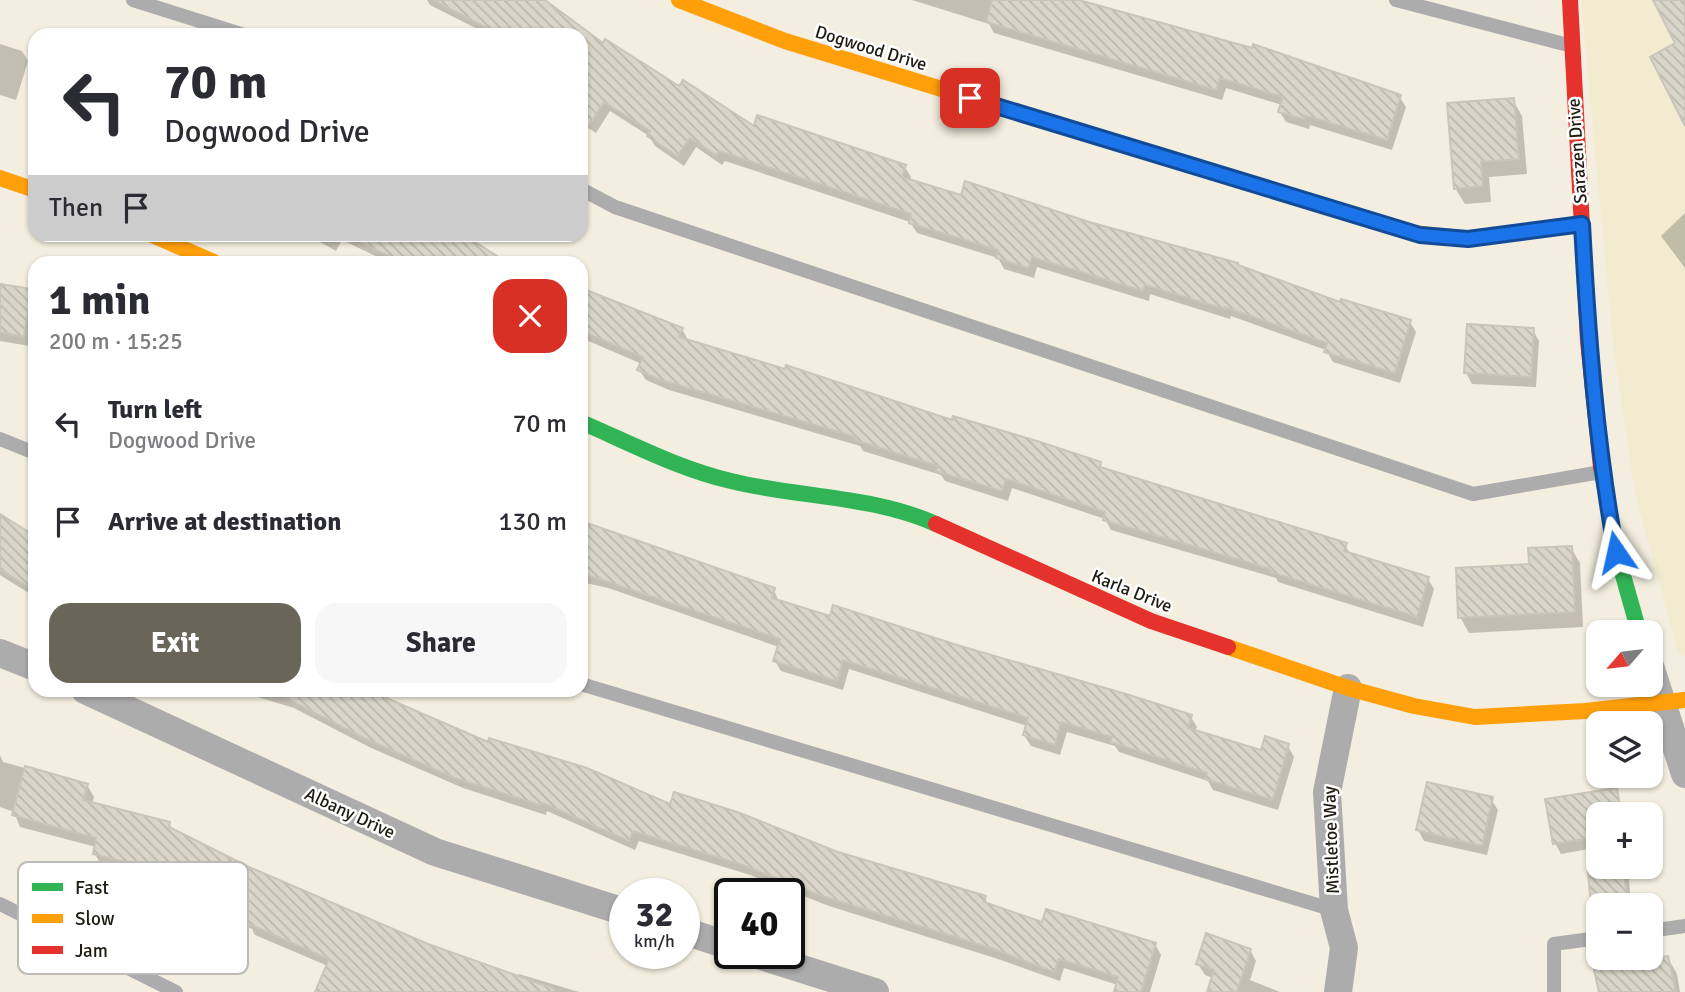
<!DOCTYPE html>
<meta charset="utf-8">
<style>
body{margin:0;font-family:Signika,sans-serif;background:#f7f7f7;color:#2b2b33;height:100vh;display:flex;flex-direction:column;font-size:26px;white-space:nowrap}
*{box-sizing:border-box;margin:0}
p{font-size:23px;color:#7c7c81}
.icon{flex:none;width:38px;height:38px;fill:none;stroke:currentColor;stroke-width:2;stroke-linecap:round;stroke-linejoin:round}
.map{position:relative;flex:1;overflow:hidden}
.panel{position:absolute;left:28px;top:256px;width:560px;height:441px;display:flex;flex-direction:column;background:#fff;border-radius:21px;box-shadow:0 2px 5px #0004}
.panel>*{flex:none}
.banner{position:absolute;left:28px;top:28px;width:560px;height:214px;border-radius:21px;box-shadow:0 2px 5px #0004;background:#fff;color:#2b2b33;overflow:hidden}
.needle{width:46px;rotate:242deg}
.buttons{position:absolute;left:1586px;top:620px;display:grid;gap:14px}
.buttons a{display:grid;place-items:center;width:77px;height:77px;border-radius:14px;background:#fff;box-shadow:0 2px 5px #0004;font-size:35px}
.speed{position:absolute;left:609px;top:878px;display:flex;gap:14px;font-size:35px;font-weight:700;text-align:center}
.speed>*{display:grid;place-content:center;width:91px;height:91px;border-radius:50%;background:#fff;box-shadow:0 2px 5px #0004;line-height:1}
.speed small{font-size:18px;font-weight:400}
.speed .limit{border:4px solid #111;border-radius:10px;background:#fff;color:#111}
.pin{position:absolute;display:grid;place-items:center;width:60px;height:60px;color:#fff;margin:-30px;border-radius:14px;box-shadow:0 4px 10px #0006}
.me{position:absolute;width:77px;margin:-38px;rotate:349deg;stroke-linejoin:round;filter:drop-shadow(0 0 5px #0008)}
.turn{display:flex;align-items:center;gap:24px;height:147px;padding:0 21px;font-size:32px}
.turn .icon{width:91px;height:91px;stroke-width:2.5}
.turn b{display:block;font-size:49px;line-height:60px}
.then{display:flex;align-items:center;height:66px;padding:0 21px;background:#0003;gap:14px;font-size:26px}
.round{display:grid;place-items:center;flex:none;width:74px;height:74px;border-radius:21px;background:#f7f7f7}
.overview{display:flex;align-items:center;justify-content:space-between;height:119px;padding:0 21px}
h1{font-size:42px;font-weight:700;line-height:52px}
.button{display:flex;gap:14px;margin-top:auto;padding:14px 21px}
.button a{flex:1;height:80px;border-radius:21px;background:#696559;color:#fff;font-size:28px;font-weight:700;line-height:80px;text-align:center}
.button a+a{background:#f7f7f7;color:#2b2b33}
ul{padding:0;list-style:none}
li{display:flex;align-items:center;gap:21px;height:98px;padding:0 21px}
li div{flex:1}
li b{display:block;font-size:26px}
li em{font-style:normal}
.map>svg:first-child{display:block}
</style>
<div class="map">
<svg width="1685" height="992" viewBox="0 0 1685 992">
<defs>
<pattern id="building-back-hatch" width="6" height="6" patternUnits="userSpaceOnUse" patternTransform="scale(1.75)"><rect width="6" height="6" fill="#d9d6c9"/><path d="M-1 5l2 2M0 0l6 6M5-1l2 2" fill="none" stroke="#bab7ac"/></pattern>
</defs>
<rect width="100%" height="100%" fill="#f3eedf"/>
<path fill="#f2ebd0" d="M1581,0h104v656l-7,-4 -43,-159 -22,-149z"/>
<path fill="#0003" d="M427,0h115l61,45 152,84 149,37 7,11 -2,4 53,16 127,26 150,45 102,36 69,18 6,10 -16,51 -67,-21 -7,-12 -95,-34 -1,3 -80,-25 -1,7 -112,-34 -3,11 -30,-9 -6,-11 -81,-25 -7,-11 -185,-61 -3,4 -26,-18 -12,19 -29,-20 -6,-10 -39,-25 -14,22 -15,-10v-88h-92l-59,-30z
M912,0h161l96,24 230,72 7,11 -14,43 -82,-25 -1,4 -23,-7 -6,-10 2,-7 -56,-17 -4,12 -228,-67 -5,-9z
M0,44l22,7 6,10 -12,39 -16,-5z
M1513,100l9,16 5,58 -38,3 2,25 -26,2 -10,-16z
M1685,213v55l-24,-32z
M306,234h153l44,28h-115l-46,-22 -6,11z
M0,286l35,6v55l-35,-6z
M581,290l101,39 6,11 412,124 3,5 242,76 6,10 77,24 6,10 -11,38 -145,-45 -2,-4 -165,-48 -6,-11 -93,-31 -4,13 -63,-20 -4,-6 -78,-24 -3,-5 -191,-56 -23,-10 -7,-10 3,-6 -56,-24 -5,10z
M1533,330l6,11 -3,46 -64,-3 -6,-11z
M0,516l35,22v59l-35,-22z
M581,524l22,4 104,41 67,21 5,12 412,115 6,10 -2,5 67,21 26,-7 6,11 -16,53 -65,-20 -5,-9 -89,-29 -4,-6 -48,-14 -7,23 -29,-9 -7,-11 3,-9 -178,-57 -6,21 -62,-19 -6,-10 4,-14 -171,-59 -27,-6z
M1571,548l9,15 3,64 -114,6 -9,-16 71,-51z
M234,690h138l14,9 103,46 182,62 313,90 5,9 54,18 112,20 6,11 -11,37h-31l-1,-7 -54,-17 -4,13 -62,-22 -169,-53 -79,-31 -111,-34 -4,9 -88,-39 -1,4 -83,-27 -94,-41 -75,-39z
M0,755l3,7 84,23 7,12 -2,7 77,19 5,9 75,37 179,77 90,31 1,-3 60,18h-262l11,-26 -73,-31 -3,-6 -77,-37 -6,-9 -68,-18 -6,-11 1,-7 -76,-20 -6,-15 -14,-5z
M1616,790l8,24h-26v52h30l3,39h-33v9l-5,-9 -4,-56 -28,5 -6,-11z
M1491,799l7,11 -11,45 -63,-14 -6,-11z
M1250,950l6,11 -6,19 30,12h-71l4,-14 -8,-3 -7,-11z
M1668,958l9,16 3,18h-79z"/>
<path fill="url(#building-back-hatch)" stroke="#c9c5ba" stroke-width="2" d="M433,0h112l58,43 2,-4 74,47 4,-6 71,46 3,-11 149,50 -4,12 59,18 4,-14 124,41 149,41v2l102,37 1,-3 70,21 -16,53 -71,-21 3,-9 -102,-36v2l-80,-24 -2,6 -111,-34 -4,11 -32,-10 2,-8 -89,-27 2,-9 -192,-63 -3,4 -26,-17 -13,18 -30,-20 3,-5 -46,-29 -23,36v-103h-80z
M992,0h87l173,48 1,-4 148,51 -14,45 -83,-25 -1,4 -25,-7 5,-15 -63,-19 -4,12 -230,-68z
M1653,0h32v126l-35,-69 25,-14z
M1514,98l5,61 -38,3 2,24 -29,3 -7,-86z
M344,234h119l43,28h-105z
M0,284l32,5 -8,48 -24,-5z
M581,288l102,40 -4,9 106,32 1,-4 166,55 1,-4 84,25 64,21 -1,5 247,76 -3,8 85,26 -12,40 -147,-45 1,-3 -168,-49 2,-8 -99,-33 -4,12 -66,-20 2,-5 -83,-26 1,-3 -195,-57 -24,-10 6,-13 -62,-26z
M1467,324l67,4 -3,49 -67,-4z
M0,514l35,22v55l-35,-22z
M581,521l194,67 -3,10 58,18 3,-11 124,40 169,49 66,21 -4,13 73,22 4,-14 24,8 -16,56 -68,-21 2,-6 -97,-31 2,-5 -51,-15 -6,23 -32,-10 5,-17 -185,-58 -6,21 -64,-20 7,-22 -199,-66z
M1572,546l3,66 -117,6 -2,-50 73,-4 -1,-16z
M270,690h117l-3,7 104,45 1,-4 98,30 83,36 4,-12 66,21 98,39 148,44 -2,6 58,20 4,-13 110,34 -15,49h-27l4,-15 -59,-18 -5,13 -63,-24 -169,-52 -79,-31 -110,-34 -4,10 -88,-39 -1,3 -85,-27 -93,-41z
M25,766l63,18 -5,16 87,22 -1,5 80,40 179,77 127,45 -1,3h-239l14,-33 -82,-36 1,-3 -82,-40 4,-7 -77,-19 3,-16 -84,-23z
M1427,782l66,15 -11,49 -66,-16z
M1617,788l4,26h-23v23l-45,7 -8,-45z
M1624,869l3,35 -36,2 -3,-34z
M1206,933l45,16 -14,43h-30l7,-22 -18,-6z
M1668,956l8,36h-77l-5,-22z"/>
<g fill="none" stroke-linecap="round" stroke-linejoin="round">
<path stroke="#acacad" stroke-width="14" d="M133,0l111,35
M1396,0l172,45
M581,189l34,18 858,287 128,-22
M0,439l35,14
M581,684l753,226
M0,904l176,88
M1650,931l35,-5
M1554,992v-48l44,-6"/>
<path stroke="#acacad" stroke-width="28" d="M0,653l35,14
M1650,666l35,108
M85,690l350,162 190,60
M684,931l46,15
M755,954l120,38
M1338,992l6,-44 -10,-38 -7,-118 21,-104"/>
<path stroke="#30b455" stroke-width="16" d="M1111,141l303,92
M581,422c49,21 98,47 150,59 68,17 140,14 205,43
M1601,468l18,93 20,71"/>
<path stroke="#ff9f0a" stroke-width="16" d="M679,0l106,41 326,100
M0,178l35,12
M1414,233l54,6 114,-15
M150,234l64,28
M1228,647l120,41 66,18 61,11 110,-6 100,-11"/>
<path stroke="#e5322d" stroke-width="16" d="M1570,0l18,341 13,127
M936,524l215,97 77,26"/>
</g>
<g fill="none" stroke-linecap="round" stroke-linejoin="round">
<defs>
<path id="route" d="M970,98l450,137 48,4 114,-15c6,111 14,219 34,328"/>
</defs>
<use href="#route" stroke="#114b97" stroke-width="18"/>
<use href="#route" stroke="#1a73e8" stroke-width="12"/>
</g>
<g text-anchor="middle" stroke-width="5" stroke-linejoin="round" paint-order="stroke">
<g font-size="18" fill="#1e1b11" stroke="#fff">
<text transform="translate(871 48) rotate(17)" y="6">Dogwood Drive</text>
<text transform="translate(1577 151) rotate(-94)" y="6">Sarazen Drive</text>
<text transform="translate(1132 591) rotate(22)" y="6">Karla Drive</text>
<text transform="translate(350 813) rotate(25)" y="6">Albany Drive</text>
<text transform="translate(1331 840) rotate(-92)" y="6">Mistletoe Way</text>
</g>
</g>
<rect x="18" y="862" width="230" height="112" rx="10" fill="#fff" stroke="#bcbbb8" stroke-width="2"/>
<rect x="32" y="883" width="31" height="8" fill="#30b455"/>
<rect x="32" y="914" width="31" height="9" fill="#ff9f0a"/>
<rect x="32" y="946" width="31" height="8" fill="#e5322d"/>
<g font-size="19" fill="#1e1b11">
<text x="75" y="894">Fast</text>
<text x="75" y="925">Slow</text>
<text x="75" y="957">Jam</text>
</g>
</svg>
<div class="buttons">
<a><svg class="needle" viewBox="-14 -14 28 28"><path d="M0-13l5 13h-10z" fill="#e53935"/><path d="M0 13l5-13h-10z" fill="#7c7c81"/></svg></a>
<a><svg class="icon" aria-label="layers" viewBox="0 0 24 24"><path d="M12 4l9 5-9 5-9-5zM3 14l9 5 9-5"/></svg></a>
<a>+</a>
<a>−</a>
</div>
<div class="speed"><div>32<small>km/h</small></div><div class="limit">40</div></div>
<div class="pin" style="left:970px;top:98px;background:#d93025"><svg class="icon" aria-label="arrive" viewBox="0 0 24 24"><path d="M6 21V4h12l-3 4 3 4H6"/></svg></div>
<svg class="me" style="left:1616px;top:552px" viewBox="-20 -20 40 40"><path d="M0-17L14 15 0 8-14 15z" fill="#1a73e8" stroke="#fff" stroke-width="4"/></svg>
<div class="banner">
<div class="turn"><svg class="icon" aria-label="left" viewBox="0 0 24 24"><path d="M17 20v-9H6M10 6l-5 5 5 5"/></svg><div><b>70 m</b>Dogwood Drive</div></div>
<div class="then">Then<svg class="icon" aria-label="arrive" viewBox="0 0 24 24"><path d="M6 21V4h12l-3 4 3 4H6"/></svg></div>
</div>
<section class="panel">
<div class="overview"><div><h1>1 min</h1><p>200 m · 15:25</p></div><a class="round" style="background:#d93025;color:#fff"><svg class="icon" aria-label="close" viewBox="0 0 24 24"><path d="M6 6l12 12M18 6L6 18"/></svg></a></div>
<ul>
<li><svg class="icon" aria-label="left" viewBox="0 0 24 24"><path d="M17 20v-9H6M10 6l-5 5 5 5"/></svg><div><b>Turn left</b><p>Dogwood Drive</p></div><em>70 m</em></li>
<li><svg class="icon" aria-label="arrive" viewBox="0 0 24 24"><path d="M6 21V4h12l-3 4 3 4H6"/></svg><div><b>Arrive at destination</b></div><em>130 m</em></li>
</ul>
<div class="button"><a>Exit</a><a>Share</a></div>
</section>
</div>
